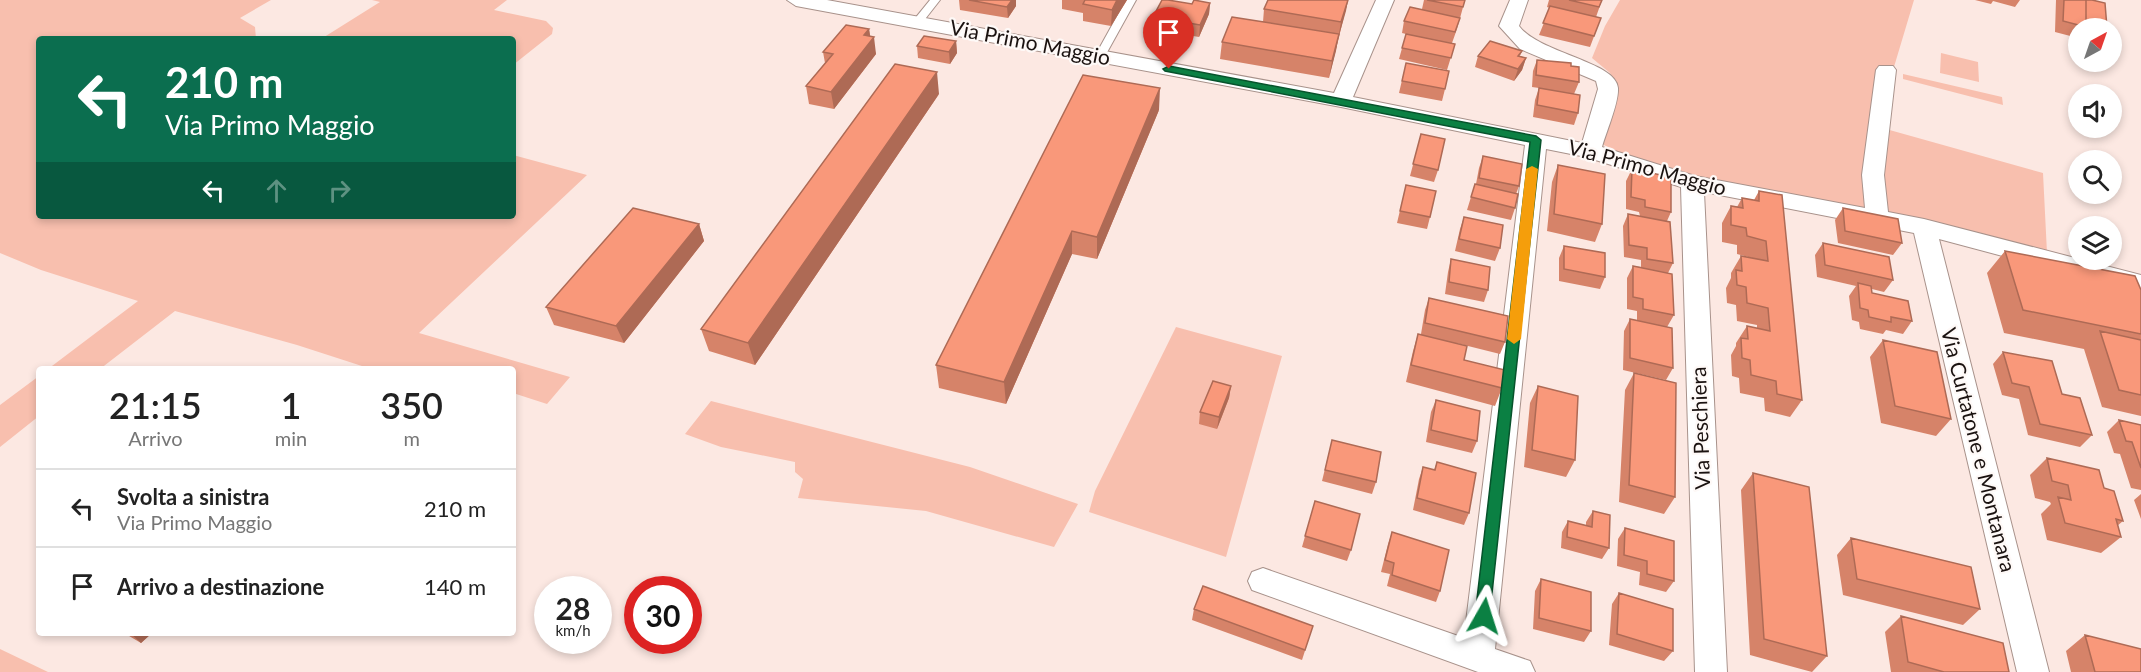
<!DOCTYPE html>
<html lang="it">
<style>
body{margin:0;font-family:Lato,sans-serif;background:#f6f6f6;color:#222;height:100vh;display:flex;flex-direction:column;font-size:22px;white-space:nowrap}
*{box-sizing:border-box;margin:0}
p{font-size:20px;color:#767676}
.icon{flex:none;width:33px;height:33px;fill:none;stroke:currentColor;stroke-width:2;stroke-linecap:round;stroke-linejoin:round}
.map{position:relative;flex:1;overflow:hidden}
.panel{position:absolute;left:36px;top:366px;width:480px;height:270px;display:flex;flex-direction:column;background:#fff;border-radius:6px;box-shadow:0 3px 9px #0003}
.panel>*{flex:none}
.banner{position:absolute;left:36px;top:36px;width:480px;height:183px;border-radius:6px;box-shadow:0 3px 9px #0003;background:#0b6e4f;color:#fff;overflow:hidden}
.needle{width:39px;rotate:40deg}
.buttons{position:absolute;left:2068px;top:18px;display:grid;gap:12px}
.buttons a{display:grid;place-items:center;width:54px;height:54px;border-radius:50%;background:#fff;box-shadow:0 3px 9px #0003;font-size:30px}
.speed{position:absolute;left:534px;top:576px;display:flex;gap:12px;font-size:30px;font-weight:700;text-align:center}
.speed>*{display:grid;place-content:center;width:78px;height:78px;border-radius:50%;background:#fff;box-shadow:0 3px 9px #0003;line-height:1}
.speed small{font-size:15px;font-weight:400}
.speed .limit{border:9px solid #d22;background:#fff;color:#111}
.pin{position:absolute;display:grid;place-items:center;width:51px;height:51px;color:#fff;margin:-62px -26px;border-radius:50% 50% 50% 0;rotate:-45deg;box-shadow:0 0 6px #0007}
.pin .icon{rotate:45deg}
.me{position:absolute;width:66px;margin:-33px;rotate:6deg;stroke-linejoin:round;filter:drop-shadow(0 0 4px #0008)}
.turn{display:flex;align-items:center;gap:21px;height:126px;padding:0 30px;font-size:27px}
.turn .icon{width:78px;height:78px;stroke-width:2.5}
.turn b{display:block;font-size:42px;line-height:51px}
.lanes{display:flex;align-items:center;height:57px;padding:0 30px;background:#0003;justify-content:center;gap:30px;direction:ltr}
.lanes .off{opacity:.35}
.eta{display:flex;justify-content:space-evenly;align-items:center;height:102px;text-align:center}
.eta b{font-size:36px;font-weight:600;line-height:42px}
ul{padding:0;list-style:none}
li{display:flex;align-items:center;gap:18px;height:78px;padding:0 30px;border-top:2px solid #e0e0e0}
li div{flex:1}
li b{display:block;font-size:22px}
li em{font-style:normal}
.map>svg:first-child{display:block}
</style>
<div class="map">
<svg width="2141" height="672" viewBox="0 0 2141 672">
<rect width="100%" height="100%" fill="#fce8e2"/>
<path fill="#f8bfae" d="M0,0h271l-31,18 15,9 1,12h-217v177h474v-61l74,20 -168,158 151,44 -23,27 -34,-11v-24l-148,-2 -68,-22 -122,-34 -75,58h-52l90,-68 -97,-31 -41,-17z
M372,0h135l-13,10 52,11 7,7 -1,6 -39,31v-26h-192l59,-37z
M1620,0h294l-29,97 -16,112c-53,-9 -239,-33 -270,-69l19,-53 -8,-14 -18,-15 13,-32z
M1941,53l37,9 1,20 -39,-9z
M1903,74l99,23 1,8 -100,-26z
M1886,129l157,44 4,80 -165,-41 -5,-37z
M1176,327l106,29 -56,201 -137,-45 6,-21z
M39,376v40l-39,31v-42z
M711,401l259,66 108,37 -24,43 -128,-36 -128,-13 5,-19 -8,-7v-10l-74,-15 -36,-13z
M0,649l48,23h-48z"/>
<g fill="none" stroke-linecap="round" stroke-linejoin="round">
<defs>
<path id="lane" d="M930,0h10l-18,23h-8l-1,-2z
M1126,0h10l-31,56 -1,2h-8l-1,-2z"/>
<path id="street" d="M787,0h40l507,93 42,-93h18l-41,97 229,46 16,-54 -2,-8 -76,-32 -21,-23 11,-26h18l-9,26c20,27 98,36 99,62 1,15 -12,44 -16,59l93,29 170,32 -3,-33 14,-105 3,-4h14l3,4 -12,105 4,37 36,7 217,56v18l-202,-54 110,433h-32l-103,-439 -210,-41 23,480h-32l-14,-485 -95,-30 -40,-8 -51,500 35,12 5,11h-57l-226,-82 -4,-9 4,-9 11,-4 201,70 61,-493 -184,-38 -545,-101z"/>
</defs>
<use href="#lane" stroke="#a8928b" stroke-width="2"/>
<use href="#street" stroke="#a8928b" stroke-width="2"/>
<use href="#lane" fill="#fff" fill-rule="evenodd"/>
<use href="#street" fill="#fff" fill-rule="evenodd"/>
</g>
<path fill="#d68369" d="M959,0h57v6l-8,12 -48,-8z
M1062,0h65l-16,26 -28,-5v-8l-21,-4z
M1268,0h80l-19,78 -109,-19 2,-17 41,-20 1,-13z
M1424,0h41l-8,29 -5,14 3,1 -8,26 -48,-11 7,-25 -4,-1 2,-12 18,-12z
M1549,0h53l-6,17 5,1 -11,29 -51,-12 11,-27 -3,-1z
M1975,0h45l-5,7 -22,-6 -2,3z
M2056,0h36l15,28h-28v9l-1,1 -23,-6z
M1210,3l-1,11 -10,23 -47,-8 1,-12 39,-13z
M869,29l1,7 6,18 -42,55 -25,-5 -3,-18 19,-23 -2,-11z
M956,41l1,12 -7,11 -32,-6 -1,-12z
M1522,51l-2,5 6,2 -4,12 -8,11 -39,-14 3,-11z
M1537,60l34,6 8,16 -5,12 4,19 -4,12 -41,-8 2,-17 4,-12 -7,-1 1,-16z
M1406,63l39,26 -3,12 -43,-8z
M939,94l-184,271 -46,-14 -8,-22z
M1159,110l-62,149 -25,-5 -66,150 -67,-16 -3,-23z
M1421,135l17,35 -4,12 -24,-6z
M1483,156l36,30 -3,8 -1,14 -4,12 -44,-10 8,-26h1l3,-16z
M1558,165l44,59 -7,18 -48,-11 5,-49z
M1632,169l39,43 -4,9 6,42 -5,10 6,42 -7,12 6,41 -7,12 -43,-10 1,-39 6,-12 7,1v-9l-10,-2v-31l6,-12 8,1v-7l-17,-3 -1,-31 5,-12 12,2 -1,-4 -13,-3v-28z
M1406,185l24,32 -3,12 -30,-6z
M1759,191l43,209 -12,17 -25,-6 -1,-13 -24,-5 -1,-15 -7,-2 -1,-21 5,-9v-3l11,-17 10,2v-3l-20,-4 -1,-16 -9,-2 -1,-15 5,-10v-5l10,-17 15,3 -19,-5v-9l-15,-3v-19l9,-17 6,1 5,-9 12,2z
M1843,208l59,35 -9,12 -55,-12 -3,-23z
M1464,217l36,31 -5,13 -40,-10 5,-22z
M699,224l5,17 -80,102 -70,-18 -8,-18z
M1823,243l70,37 -9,12 -12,-3v4l40,28 -9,13 -17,-4 -3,4 -23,-5 -1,-7 -7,-2 -3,-24 7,-10 -39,-9 -2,-22z
M1564,246l41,31 -5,12 -41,-8v-23z
M2005,251l136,39v126l-39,-9 -18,-58 -80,-16 -17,-60z
M1451,259l37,31 -4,12 -39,-8 3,-22z
M1429,298l76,44 -5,12 -44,-11 8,17 38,28 -7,18 -89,-24 7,-31 5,-17h3l4,-24z
M1883,340l68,79 -15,17 -55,-13 -11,-66z
M2003,352l59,42 30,41 -12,12 -52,-12 -9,-36 -17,-4 -9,-31z
M1634,373l41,124 -11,17 -45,-12 6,-112z
M1231,386l-2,12 -12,31 -18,-5 1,-12z
M1538,386l37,74 -9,17 -42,-10 6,-64z
M1436,400l41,41 -5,12 -46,-11 5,-30z
M2119,420l22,5v65l-10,-2 -11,-34 -6,-1 -7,-21z
M1332,440l44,42 -4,12 -50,-13z
M2047,458l57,30 19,33 -6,5 4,11 -20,16 -54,-13 -6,-26 10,-10 -1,-2 -15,-4 -5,-23z
M1437,462l32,51 -5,12 -51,-15 6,-31 4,-12 11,3z
M1753,473l74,183 -15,16 -62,-17 -9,-165z
M2141,494v25l-7,-19z
M1315,501l36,49 -4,11 -45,-14z
M1593,511l16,37 -7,11 -41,-11 1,-16 6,-11 18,5v-4z
M1625,528l49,53 -8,11 -27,-7 1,-13 -23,-6 1,-27z
M1392,532l48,59 -4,11 -49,-16 3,-12 -9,-2 7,-28z
M1851,538l129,71 -17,16 -120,-30 -6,-40z
M1541,579l50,52 -7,11 -51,-13 2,-38z
M1619,593l54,58 -9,10 -55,-16 3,-41z
M1194,609l119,17 -11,34 -110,-40z
M1901,616l108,56h-118l-6,-40z
M124,633h28l-11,10z
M2085,635l56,37h-70l-5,-21z"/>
<path fill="#ae6a55" d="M1012,0h4v6l-8,12 -1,-11z
M1117,0h10l-16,26 1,-16z
M1348,0l-2,11 -8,28 3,-17z
M1210,3l-1,11 -10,23 1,-12z
M869,29l2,12 3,-4 2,17 -42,55 -3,-17 33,-57z
M1339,34l-3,17 -7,27 3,-17z
M956,41l1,12 -7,11 -1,-12z
M1526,58l-4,12 -8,11 4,-12z
M937,72l2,22 -184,271 -7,-22z
M1160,88l-1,22 -62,149v-22z
M699,224l5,17 -80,102 -8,-17z
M1072,231v23l-66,150 -2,-22z
M1231,386l-2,12 -12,31 2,-12z
M130,633h22l-11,10z"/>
<path fill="#f9987a" stroke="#ae6a55" stroke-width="1.5" d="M969,0h43l-5,7z
M1085,0h32l-5,10 -29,-6z
M1162,0h6l24,4 2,-4 16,3 -10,22 -47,-8z
M1268,0h80l-7,22 -77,-13z
M1427,0h38l-2,7z
M1569,0h33l-3,7z
M2064,0h22v27l-23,-6z
M2086,0h6l13,3 2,25h-22l1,-1z
M1550,6l51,12 -7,18 -51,-13z
M1410,7l50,11 -5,14 -51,-11z
M1232,17l107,17 -7,27 -110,-19z
M846,25l23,4 -5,6 10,2 -43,55 -25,-6 27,-32 -10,-2z
M1406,34l49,10 -4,14 -49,-10z
M924,36l32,5 -7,11 -32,-6z
M1490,41l32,10 -4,5 8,2 -8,11 -40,-13z
M1537,60l34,3v3l8,1v15l-43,-7z
M1406,63l43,8 -4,18 -43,-8z
M895,64l42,8 -189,271 -47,-14z
M1083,75l77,13 -63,149 -25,-6 -68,151 -68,-17z
M1539,88l41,7 -2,18 -41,-8z
M1421,134l24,5 -7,31 -25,-6z
M1483,156l39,8 -3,22 -40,-8z
M1558,165l47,9 -3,50 -48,-10z
M1632,169l39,8v35l-26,-5v-7l-14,-3z
M1475,184l43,10 -3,14 -44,-11z
M1406,185l30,6 -6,26 -30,-6z
M1759,191l23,4 20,205 -25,-6 -1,-13 -25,-6 -1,-15 -8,-2 -1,-20 7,1 -1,-13 23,5 -2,-23 -21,-5 -1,-16 -9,-2 -1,-15 6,1 -1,-15 27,5 -2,-20 -19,-5 -1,-8 -15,-3v-19l12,2 -1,-10 17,3z
M633,208l66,16 -83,102 -70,-19z
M1843,208l55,11 4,24 -57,-12z
M1628,214l42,8 3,41 -26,-4v-11l-18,-3z
M1464,217l39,8 -3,23 -41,-9z
M1823,243l66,14 4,23 -68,-15z
M1564,246l41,7v24l-41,-8z
M2005,251l130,25 6,14v44l-118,-24z
M1451,259l39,8 -2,23 -39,-8z
M1633,266l39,8 2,41 -31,-6v-10l-10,-2z
M1858,283l13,3 1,7 36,8 4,20 -21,-4v5l-22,-5 -1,-7 -8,-2z
M1429,298l79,18 -3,26 -80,-19z
M1630,319l42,9 1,40 -43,-10z
M2100,331l41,9v55l-22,-5z
M1418,334l49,12 -3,14 41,10 -3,18 -91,-23z
M1883,340l54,12 14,67 -56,-13z
M2003,352l49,9 10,33 18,4 12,37 -52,-11 -11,-37 -17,-4z
M1634,373l42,10 -1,114 -46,-12z
M1213,381l18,5 -12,31 -19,-5z
M1538,386l40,10 -3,64 -43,-10z
M1436,400l44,11 -3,30 -46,-11z
M2119,420l22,5v43l-9,-26 -6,-1z
M1332,440l49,12 -5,30 -51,-12z
M2047,458l52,12 5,18 10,3 9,30 -7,-2 5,18 -56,-14 -7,-26 13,3 -3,-15 -16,-4z
M1437,462l39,11 -7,40 -52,-15 6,-31 12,3z
M1753,473l56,14 18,169 -63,-17z
M1315,501l45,13 -9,36 -46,-14z
M1593,511l17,4 -1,33 -42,-11 1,-16 24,6z
M1625,528l49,13v40l-27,-7v-13l-23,-6z
M1392,532l57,18 -9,41 -48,-16 2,-12 -9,-3z
M1851,538l120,29 9,42 -123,-30z
M1541,579l50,13v39l-52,-13z
M1203,586l110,40 -8,24 -111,-41z
M1619,593l54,16v42l-56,-17z
M1901,616l102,27 6,29h-65l-36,-10z
M2085,635l56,14v23h-46z"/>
<path fill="#0b8043" stroke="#07532c" stroke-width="1.5" d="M1169,66l367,70 5,4 -52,481 -5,2 -6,-2 -3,-5 55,-474 -365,-71 -2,-2z"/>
<path fill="#f59e0b" d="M1532,166l6,3 -17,170 -7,5 -7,-5 19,-170z"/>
<g text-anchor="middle" stroke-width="4.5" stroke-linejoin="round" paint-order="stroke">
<g font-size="21" fill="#1a1210" stroke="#fef9f7">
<text transform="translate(1030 43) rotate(11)" y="7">Via Primo Maggio</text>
<text transform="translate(1647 168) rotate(15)" y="7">Via Primo Maggio</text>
<text transform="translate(1701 428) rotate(-92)" y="7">Via Peschiera</text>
<text transform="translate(1978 450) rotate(76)" y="7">Via Curtatone e Montanara</text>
</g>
</g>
</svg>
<div class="buttons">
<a><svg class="needle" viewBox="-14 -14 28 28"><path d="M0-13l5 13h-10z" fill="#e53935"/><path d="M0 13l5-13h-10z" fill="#767676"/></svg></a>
<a><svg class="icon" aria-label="sound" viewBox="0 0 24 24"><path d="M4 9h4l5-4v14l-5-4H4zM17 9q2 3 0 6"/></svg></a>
<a><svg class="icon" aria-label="search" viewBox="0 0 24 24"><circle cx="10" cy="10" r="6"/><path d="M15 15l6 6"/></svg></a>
<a><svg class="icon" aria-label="layers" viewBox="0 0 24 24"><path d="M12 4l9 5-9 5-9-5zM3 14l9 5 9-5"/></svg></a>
</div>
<div class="speed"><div>28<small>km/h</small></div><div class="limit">30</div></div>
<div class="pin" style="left:1169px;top:69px;background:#d93025"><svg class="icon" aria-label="arrive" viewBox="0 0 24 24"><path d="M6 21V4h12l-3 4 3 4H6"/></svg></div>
<svg class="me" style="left:1484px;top:616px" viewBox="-20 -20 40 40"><path d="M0-17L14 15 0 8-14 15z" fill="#0b8043" stroke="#fff" stroke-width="4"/></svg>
<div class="banner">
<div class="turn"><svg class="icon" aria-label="left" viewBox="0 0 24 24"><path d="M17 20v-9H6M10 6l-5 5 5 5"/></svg><div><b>210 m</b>Via Primo Maggio</div></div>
<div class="lanes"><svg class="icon" aria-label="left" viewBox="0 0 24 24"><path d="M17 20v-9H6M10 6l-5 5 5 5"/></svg><svg class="icon off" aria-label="ahead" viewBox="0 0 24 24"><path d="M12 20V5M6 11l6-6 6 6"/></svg><svg class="icon off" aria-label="right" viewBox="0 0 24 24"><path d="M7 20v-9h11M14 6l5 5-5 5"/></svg></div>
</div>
<section class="panel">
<div class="eta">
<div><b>21:15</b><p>Arrivo</p></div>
<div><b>1</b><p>min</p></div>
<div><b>350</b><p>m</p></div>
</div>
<ul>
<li><svg class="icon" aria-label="left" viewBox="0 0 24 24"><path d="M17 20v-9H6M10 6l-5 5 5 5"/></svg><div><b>Svolta a sinistra</b><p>Via Primo Maggio</p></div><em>210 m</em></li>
<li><svg class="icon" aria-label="arrive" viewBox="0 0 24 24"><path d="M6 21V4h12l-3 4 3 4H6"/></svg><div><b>Arrivo a destinazione</b></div><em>140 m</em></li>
</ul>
</section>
</div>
